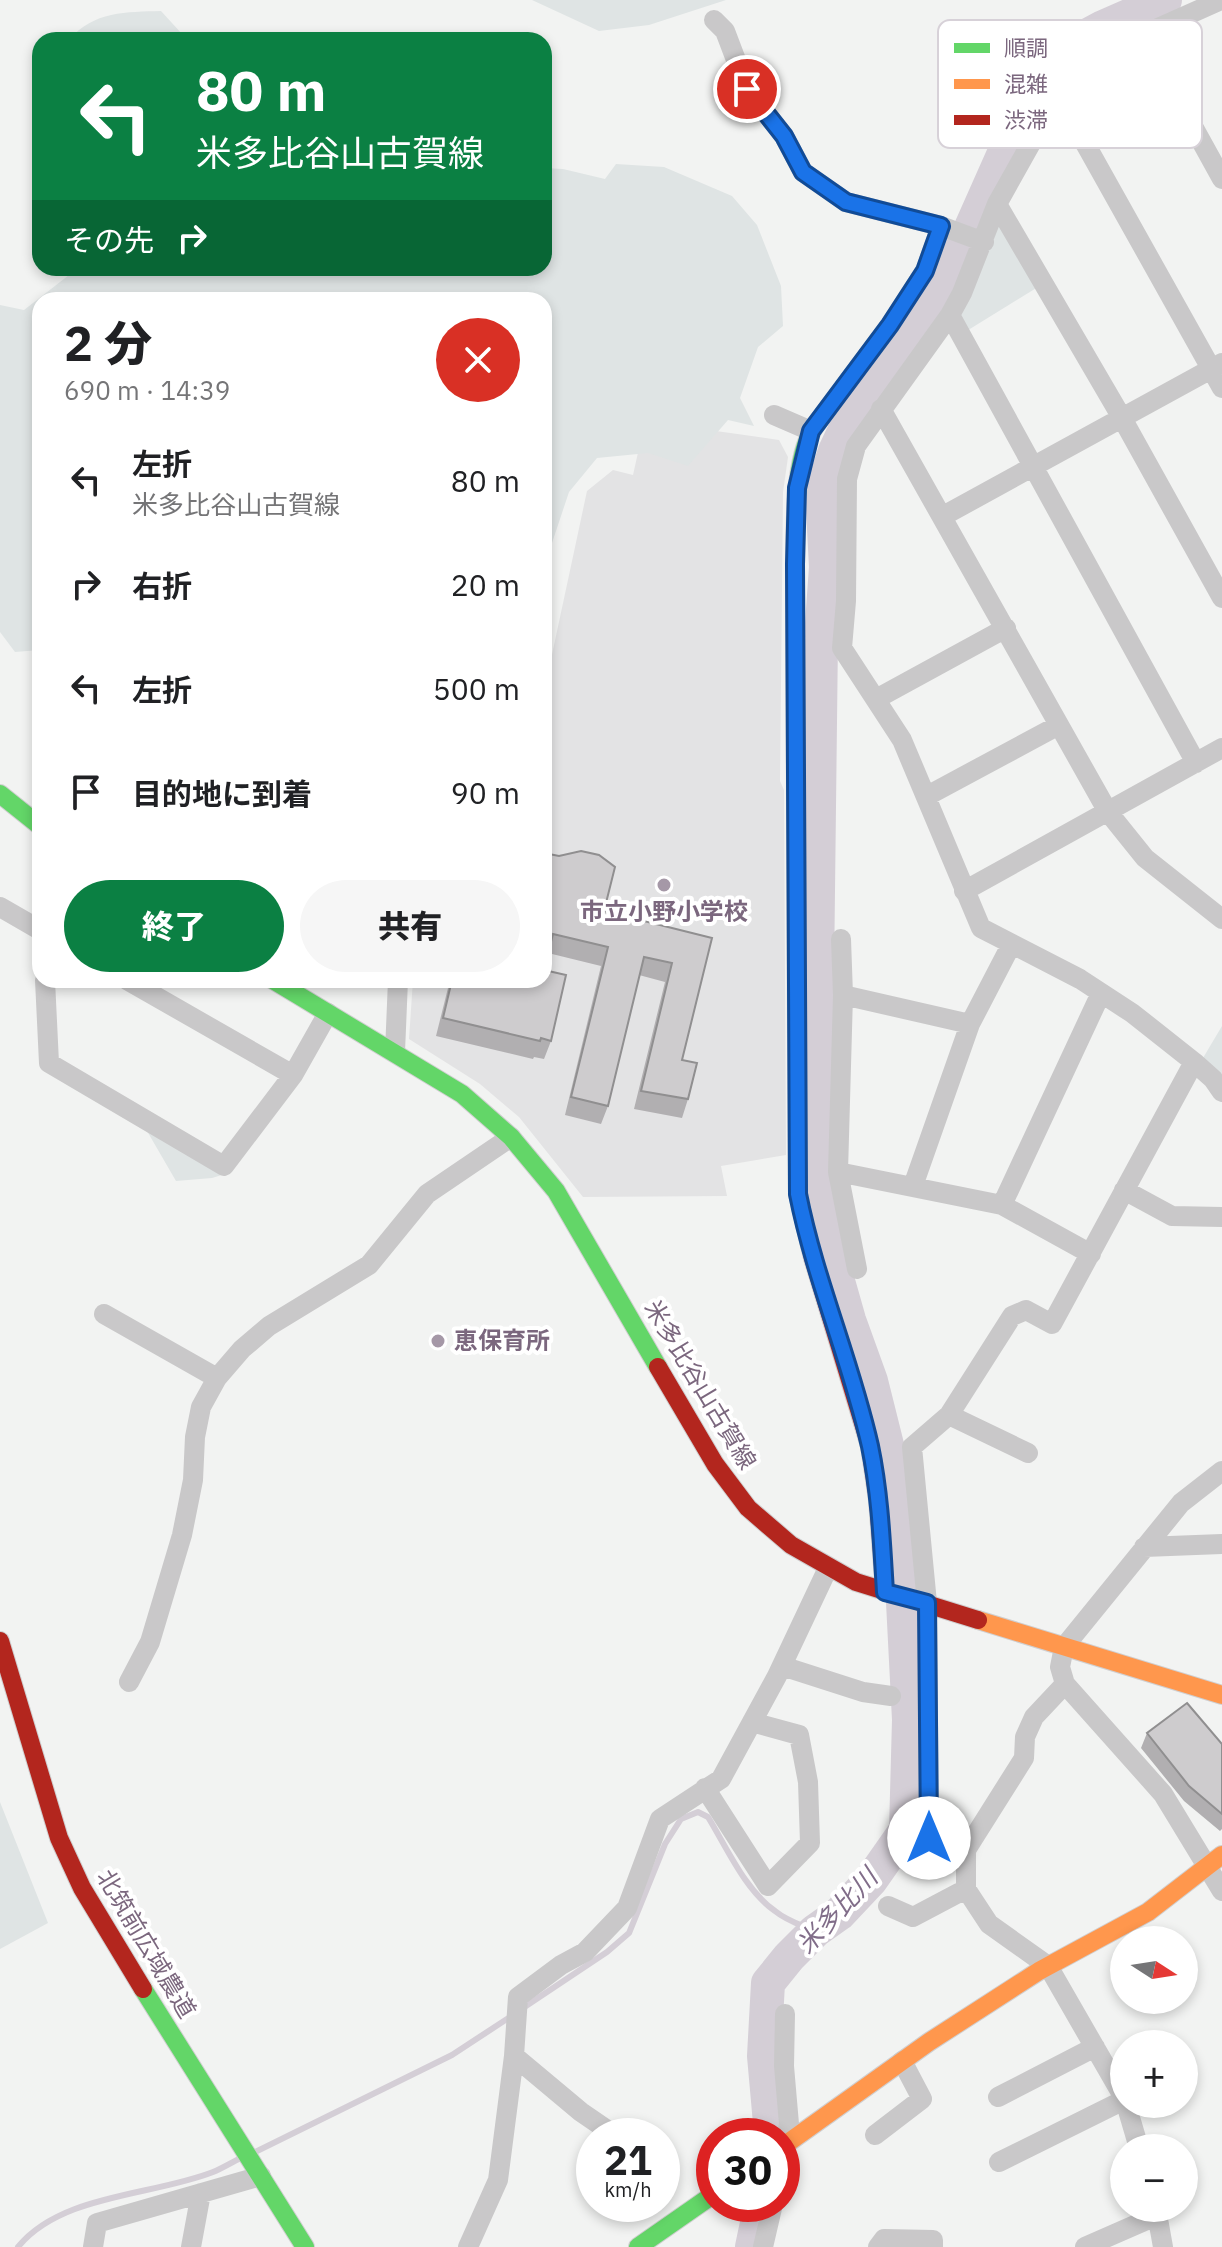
<!DOCTYPE html>
<html lang="ja">
<meta charset="utf-8">
<style>
body{margin:0;font-family:"IBM Plex Sans","Noto Sans JP",sans-serif;background:#f6f6f6;color:#202124;height:100vh;display:flex;flex-direction:column;font-size:30px;white-space:nowrap}
*{box-sizing:border-box;margin:0}
p{font-size:26px;color:#757577}
.icon{flex:none;width:44px;height:44px;fill:none;stroke:currentColor;stroke-width:2;stroke-linecap:round;stroke-linejoin:round}
.map{position:relative;flex:1;overflow:hidden}
.details{position:absolute;left:32px;top:292px;width:520px;height:696px;display:flex;flex-direction:column;background:#fff;border-radius:24px;box-shadow:0 4px 12px #0003}
.details>*{flex:none}
.banner{position:absolute;left:32px;top:32px;width:520px;height:244px;border-radius:24px;box-shadow:0 4px 12px #0003;background:#0b8043;color:#fff;overflow:hidden}
.needle{width:52px;rotate:102deg}
.controls{position:absolute;left:1110px;top:1926px;display:grid;gap:16px}
.controls a{display:grid;place-items:center;width:88px;height:88px;border-radius:50%;background:#fff;box-shadow:0 4px 12px #0003;font-size:40px}
.speed{position:absolute;left:576px;top:2118px;display:flex;gap:16px;font-size:40px;font-weight:700;text-align:center}
.speed>*{display:grid;place-content:center;width:104px;height:104px;border-radius:50%;background:#fff;box-shadow:0 4px 12px #0003;line-height:1}
.speed small{font-size:20px;font-weight:400}
.speed .limit{border:12px solid #d22;background:#fff;color:#111}
.pin{position:absolute;display:grid;place-items:center;width:68px;height:68px;color:#fff;margin:-34px;border:4px solid #fff;border-radius:50%;box-shadow:0 2px 8px #0007}
.me{position:absolute;width:88px;margin:-44px;rotate:0deg;stroke-linejoin:round;filter:drop-shadow(0 0 6px #0008)}
.turn{display:flex;align-items:center;gap:28px;height:168px;padding:0 32px;font-size:36px}
.turn .icon{width:104px;height:104px;stroke-width:2.5}
.turn b{display:block;font-size:56px;line-height:68px}
.then{display:flex;align-items:center;height:76px;padding:0 32px;background:#0003;gap:16px;font-size:30px}
.round{display:grid;place-items:center;flex:none;width:84px;height:84px;border-radius:42px;background:#f6f6f6}
.summary{display:flex;align-items:center;justify-content:space-between;height:136px;padding:0 32px}
h1{font-size:48px;font-weight:800;line-height:60px}
.cta{display:flex;gap:16px;margin-top:auto;padding:16px 32px}
.cta a{flex:1;height:92px;border-radius:48px;background:#0b8043;color:#fff;font-size:32px;font-weight:800;line-height:92px;text-align:center}
.cta a+a{background:#f6f6f6;color:#202124}
ul{padding:0;list-style:none}
li{display:flex;align-items:center;gap:24px;height:104px;padding:0 32px}
li div{flex:1}
li b{display:block;font-size:30px}
li em{font-style:normal}
.map>svg:first-child{display:block}
</style>
<div class="map">
<svg width="1222" height="2247" viewBox="0 0 1222 2247">
<rect width="100%" height="100%" fill="#f2f3f2"/>
<path fill="#e3e3e4" d="M645,421l134,19 9,17 -5,35 -3,289 4,9 2,365 -65,11 6,30 -144,1 -64,-80 -39,-33 -71,-45 4,-59h131v-307l6,-9 37,-173 26,-21 20,5z"/>
<path fill="#dfe4e4" d="M532,0h194l-77,25 -50,6z
M161,11l22,24 1,5h-115c24,-29 58,-28 92,-29z
M616,164l48,3 68,29 25,29 24,61 2,40 -25,21 -18,51 14,28 -26,-6 -40,46 -40,-13 -51,5 -28,34 -25,75v-267h-504v350l-25,2 -15,-20v-327l24,5 54,-42h466v-100l19,1 42,10z
M997,221l41,66 -73,45 -7,-14z
M1222,1026v58l-19,-26z
M147,1131l78,43 -13,4 -36,3z
M0,1802l48,121 -48,26z"/>
<g fill="none" stroke-linecap="round" stroke-linejoin="round">
<path stroke="#d4ced6" stroke-width="6" d="M523,2008l84,-56 22,-19 36,-89 16,-25 17,-7 10,5c19,31 37,73 67,94 12,10 26,14 40,20
M255,2152l197,-97 61,-40
M18,2247c43,-53 134,-51 195,-75 10,-4 19,-10 28,-14"/>
<path stroke="#d4ced6" stroke-width="34" d="M769,2136l1,-13 -6,-67 4,-73 21,-26 26,-26 24,-17 32,-34 35,-50 3,-110 -8,-157 -13,-114 -17,-68 -22,-61 -17,-60 -12,-53 -5,-64 6,-505 5,-71 -4,-76 13,-40 22,-47 36,-41 56,-86 76,-171 16,-29 23,-29 39,-21 62,-27
M752,2247l9,-43"/>
<defs>
<path id="fast" d="M0,794l40,32
M273,980l189,114 49,43 45,54 102,176
M797,1042l-2,-478c1,-39 -2,-109 22,-141
M143,1989l162,258
M638,2247l76,-53"/>
<path id="slow" d="M817,423l73,-98 35,-54 16,-45
M978,1620l244,75
M782,2147l147,-105 110,-71 109,-59 74,-57"/>
<path id="jam" d="M797,1042l1,152 15,64 57,188 8,54 7,92
M658,1367l57,97 33,44 43,37 65,37 122,38
M0,1641l59,197 23,50 61,101"/>
</defs>
<use href="#fast" stroke="#d0cfd0" stroke-width="20"/>
<use href="#slow" stroke="#d0cfd0" stroke-width="20"/>
<use href="#jam" stroke="#d0cfd0" stroke-width="20"/>
<path stroke="#c9c8c9" stroke-width="20" d="M1221,0l-139,62 -24,33 -61,109 -35,89 -12,22 -94,131 -9,33 -1,122 -4,47 60,92 79,188 99,51 52,34 62,49 19,17 9,13
M714,20l11,11 22,58 37,47 19,36 43,30 95,24 43,16
M1142,34l80,145
M1058,95l164,293
M997,204l125,214 100,180
M950,315l246,448
M881,409l227,403 37,46 77,61
M774,415l37,16
M943,516l279,-153
M876,699l130,-71
M927,796l132,-71
M964,891l258,-143
M0,907l40,23
M841,939l2,56 -5,177 19,97
M45,980l4,83 175,103 69,-91 35,-62
M127,980l166,95
M843,995l127,29
M395,1052l3,-72
M838,1172l164,33 89,49
M913,1186l57,-162 41,-79
M1124,1190l48,26 50,1
M1002,1205l99,-212
M104,1314l113,64
M949,1415l79,38
M1222,1471l-41,32 -117,144 -4,20 5,17 98,110 59,97
M1144,1547l78,-3
M782,1666l81,26 28,4
M129,1682l21,-40 32,-107 11,-55 2,-43 6,-30 16,-29 25,-29 27,-23 100,-61 58,-71 84,-57
M705,1788l63,98 42,-43 -2,-61 -9,-47 -47,-13
M966,1850l58,-92 1,-21 9,-20 31,-33
M888,1906l25,11 53,-28
M514,2056l67,56 35,24
M998,2097l97,-50
M1124,2098l-76,-132 -59,-42 -23,-35v-39l-37,-12 -2,-235 -15,-156 37,-32 63,-99 14,-6 26,14 142,-262
M1126,2104l13,44
M875,2135l47,-36 -20,-38
M999,2162l125,-62
M782,2164l7,-40 -5,-58 1,-52
M662,2167l2,2
M1156,2208l7,39
M93,2247l4,-24 164,-47
M191,2247l10,-54
M468,2247l30,-67 16,-124 4,-59 43,-32 24,-13 42,-44 33,-89 61,-40 56,-103 51,-108
M763,2247l10,-43
M878,2247l6,-8 49,1v7
M1085,2247l73,-32"/>
<use href="#fast" stroke="#63d668" stroke-width="18"/>
<use href="#slow" stroke="#ff974d" stroke-width="18"/>
<use href="#jam" stroke="#b3261e" stroke-width="18"/>
</g>
<path fill="#b1afb1" d="M544,853l60,58 108,27 -30,122 6,39 -6,19 -48,-9 31,-127 -26,-7 -31,131 -7,18 -36,-9 36,-149 -53,-13z
M450,980h94l7,61 -7,18 -10,-2 -1,2 -97,-23z
M1147,1733l70,7 5,4v85l-2,2 -36,-30 -43,-53z"/>
<path fill="#ceccce" stroke="#908f90" stroke-width="2" d="M581,851l18,4 16,12 -11,44 108,27 -30,122 15,3 -9,36 -47,-8 31,-128 -28,-6 -36,149 -37,-9 37,-150 -55,-13 -9,35v-116l15,3z
M544,970l22,5 -15,66 -10,-3 -1,3 -97,-23 9,-38h92z
M1187,1703l35,41v70l-33,-28 -42,-53z"/>
<g fill="none" stroke-linecap="round" stroke-linejoin="round">
<defs>
<path id="route" d="M747,89l37,47 19,36 43,30 95,24 -16,45 -35,54 -79,106 -14,57 -2,76 3,630c17,86 53,167 72,252 10,48 12,97 15,146l42,11 2,235"/>
</defs>
<use href="#route" stroke="#114b97" stroke-width="20"/>
<use href="#route" stroke="#1a73e8" stroke-width="14"/>
</g>
<g fill="#a598a7" stroke="#fff" stroke-width="3">
<circle cx="664" cy="885" r="8"/>
<circle cx="438" cy="1341" r="8"/>
</g>
<g text-anchor="middle" stroke-width="8" stroke-linejoin="round" paint-order="stroke">
<g font-size="24" font-weight="bold" fill="#7b677e" stroke="#fff">
<text x="664" y="920">市立小野小学校</text>
<text x="454" y="1349" text-anchor="start">恵保育所</text>
</g>
<g font-size="24" fill="#7b677e" stroke="#fff">
<text transform="translate(700 1385) rotate(59)" y="8">米多比谷山古賀線</text>
<text transform="translate(146 1944) rotate(59)" y="8">北筑前広域農道</text>
</g>
<g font-size="26" font-style="italic" fill="#816d89" stroke="#fff">
<text transform="translate(837 1911) rotate(-47)" y="9">米多比川</text>
</g>
</g>
<rect x="938" y="20" width="264" height="128" rx="12" fill="#fff" stroke="#d7d1d8" stroke-width="2"/>
<rect x="954" y="43" width="36" height="10" fill="#63d668"/>
<rect x="954" y="79" width="36" height="10" fill="#ff974d"/>
<rect x="954" y="115" width="36" height="10" fill="#b3261e"/>
<g font-size="22" fill="#7b677e">
<text x="1004" y="56">順調</text>
<text x="1004" y="92">混雑</text>
<text x="1004" y="128">渋滞</text>
</g>
</svg>
<div class="controls">
<a><svg class="needle" viewBox="-14 -14 28 28"><path d="M0-13l5 13h-10z" fill="#e53935"/><path d="M0 13l5-13h-10z" fill="#757577"/></svg></a>
<a>+</a>
<a>−</a>
</div>
<div class="speed"><div>21<small>km/h</small></div><div class="limit">30</div></div>
<div class="pin" style="left:747px;top:89px;background:#d93025"><svg class="icon" aria-label="arrive" viewBox="0 0 24 24"><path d="M6 21V4h12l-3 4 3 4H6"/></svg></div>
<svg class="me" style="left:929px;top:1838px" viewBox="-20 -20 40 40"><circle r="19" fill="#fff"/><path d="M0-13L10 11 0 6-10 11z" fill="#1a73e8"/></svg>
<div class="banner">
<div class="turn"><svg class="icon" aria-label="left" viewBox="0 0 24 24"><path d="M17 20v-9H6M10 6l-5 5 5 5"/></svg><div><b>80 m</b>米多比谷山古賀線</div></div>
<div class="then">その先<svg class="icon" aria-label="right" viewBox="0 0 24 24"><path d="M7 20v-9h11M14 6l5 5-5 5"/></svg></div>
</div>
<section class="details">
<div class="summary"><div><h1>2 分</h1><p>690 m · 14:39</p></div><a class="round" style="background:#d93025;color:#fff"><svg class="icon" aria-label="close" viewBox="0 0 24 24"><path d="M6 6l12 12M18 6L6 18"/></svg></a></div>
<ul>
<li><svg class="icon" aria-label="left" viewBox="0 0 24 24"><path d="M17 20v-9H6M10 6l-5 5 5 5"/></svg><div><b>左折</b><p>米多比谷山古賀線</p></div><em>80 m</em></li>
<li><svg class="icon" aria-label="right" viewBox="0 0 24 24"><path d="M7 20v-9h11M14 6l5 5-5 5"/></svg><div><b>右折</b></div><em>20 m</em></li>
<li><svg class="icon" aria-label="left" viewBox="0 0 24 24"><path d="M17 20v-9H6M10 6l-5 5 5 5"/></svg><div><b>左折</b></div><em>500 m</em></li>
<li><svg class="icon" aria-label="arrive" viewBox="0 0 24 24"><path d="M6 21V4h12l-3 4 3 4H6"/></svg><div><b>目的地に到着</b></div><em>90 m</em></li>
</ul>
<div class="cta"><a>終了</a><a>共有</a></div>
</section>
</div>
